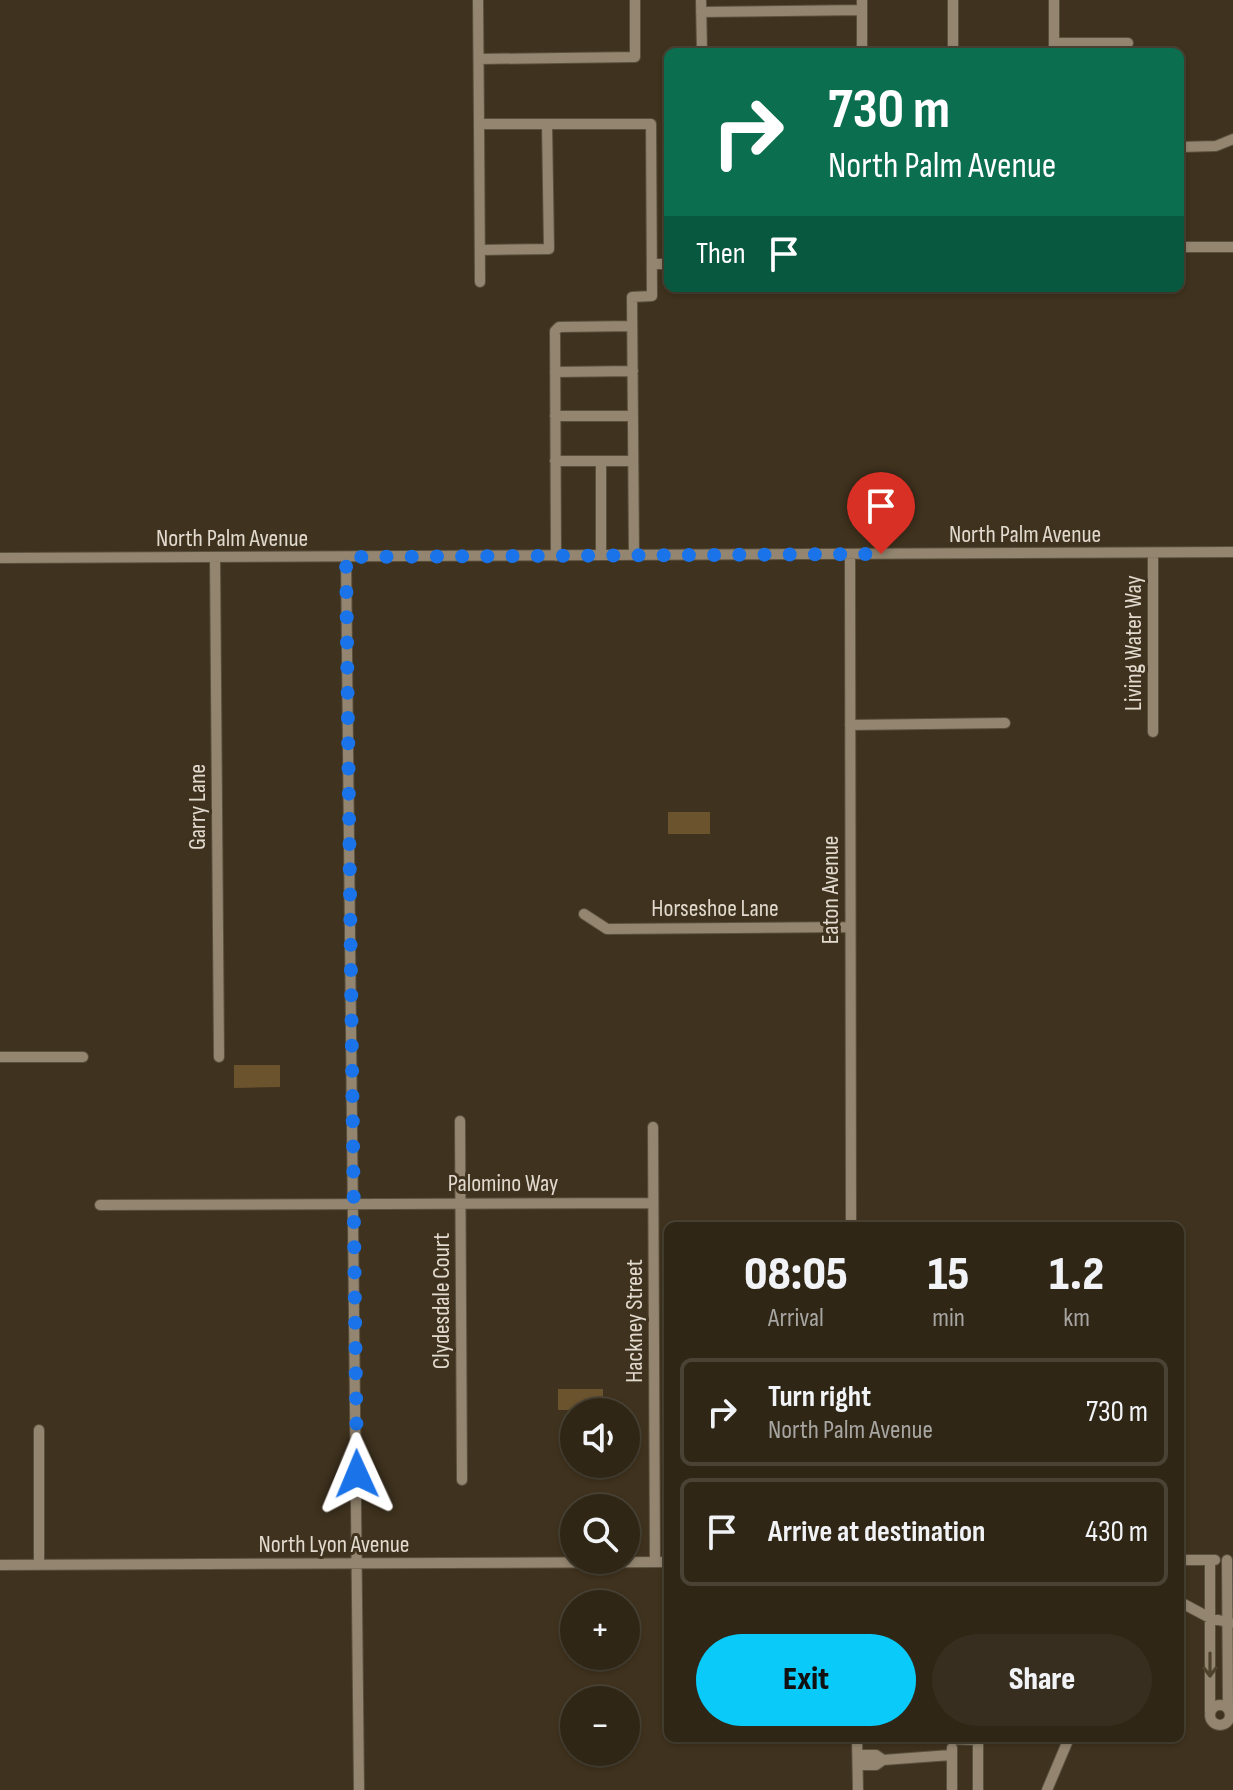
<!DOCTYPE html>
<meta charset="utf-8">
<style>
body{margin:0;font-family:"Sofia Sans Condensed",sans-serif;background:#372e1f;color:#f1f3f6;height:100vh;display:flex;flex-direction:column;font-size:30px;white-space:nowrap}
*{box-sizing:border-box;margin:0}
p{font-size:26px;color:#a7a5a1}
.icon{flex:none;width:44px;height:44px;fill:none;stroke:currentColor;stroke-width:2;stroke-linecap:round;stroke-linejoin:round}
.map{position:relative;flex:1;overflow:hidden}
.drawer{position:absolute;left:664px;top:1222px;width:520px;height:520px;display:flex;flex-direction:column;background:#2f2616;border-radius:12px;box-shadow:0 2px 6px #0004,0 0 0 2px #4a4335}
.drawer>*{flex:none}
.banner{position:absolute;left:664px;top:48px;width:520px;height:244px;border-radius:12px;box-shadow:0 2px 6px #0004,0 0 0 2px #4a4335;background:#0b6e4f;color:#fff;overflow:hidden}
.tools{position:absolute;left:560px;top:1398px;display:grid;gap:16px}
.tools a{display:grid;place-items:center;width:80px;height:80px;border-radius:50%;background:#2f2616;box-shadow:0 2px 6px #0004,0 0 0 2px #4a4335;font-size:40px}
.pin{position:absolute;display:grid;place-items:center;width:68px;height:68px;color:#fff;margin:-82px -34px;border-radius:50% 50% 50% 0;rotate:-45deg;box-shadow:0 0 8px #0007}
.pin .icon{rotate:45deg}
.me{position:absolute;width:88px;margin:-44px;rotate:359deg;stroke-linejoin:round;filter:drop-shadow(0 0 6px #0008)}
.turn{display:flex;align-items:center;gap:28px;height:168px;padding:0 32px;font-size:36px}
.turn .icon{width:104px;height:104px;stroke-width:2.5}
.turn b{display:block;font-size:56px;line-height:68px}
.then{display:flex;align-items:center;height:76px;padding:0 32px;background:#0003;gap:16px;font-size:30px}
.eta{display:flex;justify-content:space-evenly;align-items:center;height:136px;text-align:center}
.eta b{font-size:48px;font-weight:800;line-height:56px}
.action{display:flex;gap:16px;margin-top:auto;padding:16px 32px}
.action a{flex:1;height:92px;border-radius:48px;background:#0acafa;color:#111;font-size:32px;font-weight:800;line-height:92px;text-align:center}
.action a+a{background:#372e1f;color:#f1f3f6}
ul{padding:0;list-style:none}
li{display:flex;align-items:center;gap:24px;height:108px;margin:0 16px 12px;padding:0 16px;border:4px solid #4a4335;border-radius:12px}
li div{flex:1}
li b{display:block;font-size:30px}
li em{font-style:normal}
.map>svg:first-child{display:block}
</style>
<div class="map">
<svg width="1233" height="1790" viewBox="0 0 1233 1790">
<rect width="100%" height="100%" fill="#3f321e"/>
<path fill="#6b532e" d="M668,812h42v22h-42z
M234,1065h46v22l-46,1z
M558,1389h45v21h-45z"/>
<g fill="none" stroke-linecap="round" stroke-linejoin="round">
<defs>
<path id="minor" d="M478,0l1,124h172l1,172 -20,1 2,258
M701,0l1,52
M862,0v52
M953,0v52
M1054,0v52
M701,12l161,-2
M1054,43h74
M479,59l156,-2v-57
M479,124l1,158
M1180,147l36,-1 17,-7
M1180,247h53
M480,250l69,-1 -2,-125
M652,264h16
M555,372l78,-1
M555,416h78
M555,461h78
M601,461v94
M850,554l1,672
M1153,554v178
M556,556l-1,-225 4,-4 73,-1
M346,557l13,1233
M0,558l1233,-6
M215,558l4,499
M850,725l155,-2
M584,914l23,15 243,-2
M0,1057h83
M460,1121l2,359
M653,1127l2,435
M100,1205l553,-2
M1180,1560h35
M1210,1560v152
M1227,1560l1,149
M0,1565l668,-3
M39,1565v-135
M1180,1602l30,16 21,5
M1210 1715a10 10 0 1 1 20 0a10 10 0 1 1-20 0Z
M857,1738l1,52
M952,1739l26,1v50
M858,1755h18l7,5
M858,1765h18l7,-5 68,-5
M952,1790v-42
M1047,1790l22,-52"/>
</defs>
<use href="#minor" stroke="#5a503e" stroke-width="12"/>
<use href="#minor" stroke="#93856f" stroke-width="10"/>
</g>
<defs><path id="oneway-shaft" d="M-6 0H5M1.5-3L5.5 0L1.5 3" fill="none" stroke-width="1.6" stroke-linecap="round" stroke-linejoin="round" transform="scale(2)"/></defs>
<use stroke="#50432e" href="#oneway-shaft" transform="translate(1210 1665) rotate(90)"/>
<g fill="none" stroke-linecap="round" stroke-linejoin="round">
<path stroke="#1a73e8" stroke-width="14" stroke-dasharray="0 25.2" d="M357,1474l-11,-917 535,-3"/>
</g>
<g text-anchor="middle" stroke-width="6" stroke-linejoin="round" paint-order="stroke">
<g font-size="24" fill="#e2dace" stroke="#3f321e">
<text x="1025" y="542">North Palm Avenue</text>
<text x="232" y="546">North Palm Avenue</text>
<text transform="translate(1133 643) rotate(-90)" y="8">Living Water Way</text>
<text transform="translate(197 807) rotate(-90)" y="8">Garry Lane</text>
<text transform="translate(830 890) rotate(-90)" y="8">Eaton Avenue</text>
<text x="715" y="916">Horseshoe Lane</text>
<text x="503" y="1191">Palomino Way</text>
<text transform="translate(441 1301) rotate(-90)" y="8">Clydesdale Court</text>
<text transform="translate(634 1321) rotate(-90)" y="8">Hackney Street</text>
<text x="334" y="1552">North Lyon Avenue</text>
</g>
</g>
</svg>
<div class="tools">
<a><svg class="icon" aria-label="sound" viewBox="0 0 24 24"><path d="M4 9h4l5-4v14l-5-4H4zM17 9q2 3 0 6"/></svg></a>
<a><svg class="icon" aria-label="search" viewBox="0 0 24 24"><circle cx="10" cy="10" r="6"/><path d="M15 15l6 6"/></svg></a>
<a>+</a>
<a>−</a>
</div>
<div class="pin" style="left:881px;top:554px;background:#d93025"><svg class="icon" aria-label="arrive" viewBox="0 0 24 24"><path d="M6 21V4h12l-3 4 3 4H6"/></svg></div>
<svg class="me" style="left:357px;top:1474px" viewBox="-20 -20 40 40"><path d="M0-17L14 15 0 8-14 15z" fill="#1a73e8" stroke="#fff" stroke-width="4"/></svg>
<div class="banner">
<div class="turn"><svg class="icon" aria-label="right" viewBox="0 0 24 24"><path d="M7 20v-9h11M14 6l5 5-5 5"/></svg><div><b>730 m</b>North Palm Avenue</div></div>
<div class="then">Then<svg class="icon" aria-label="arrive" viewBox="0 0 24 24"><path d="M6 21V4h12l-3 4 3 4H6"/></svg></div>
</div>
<section class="drawer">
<div class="eta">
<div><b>08:05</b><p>Arrival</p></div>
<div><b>15</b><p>min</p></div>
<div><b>1.2</b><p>km</p></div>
</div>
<ul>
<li><svg class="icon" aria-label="right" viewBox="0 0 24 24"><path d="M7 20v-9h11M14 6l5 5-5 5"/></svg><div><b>Turn right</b><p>North Palm Avenue</p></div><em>730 m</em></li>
<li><svg class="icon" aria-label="arrive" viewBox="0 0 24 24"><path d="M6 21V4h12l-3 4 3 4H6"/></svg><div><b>Arrive at destination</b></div><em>430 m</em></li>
</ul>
<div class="action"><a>Exit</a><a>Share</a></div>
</section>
</div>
